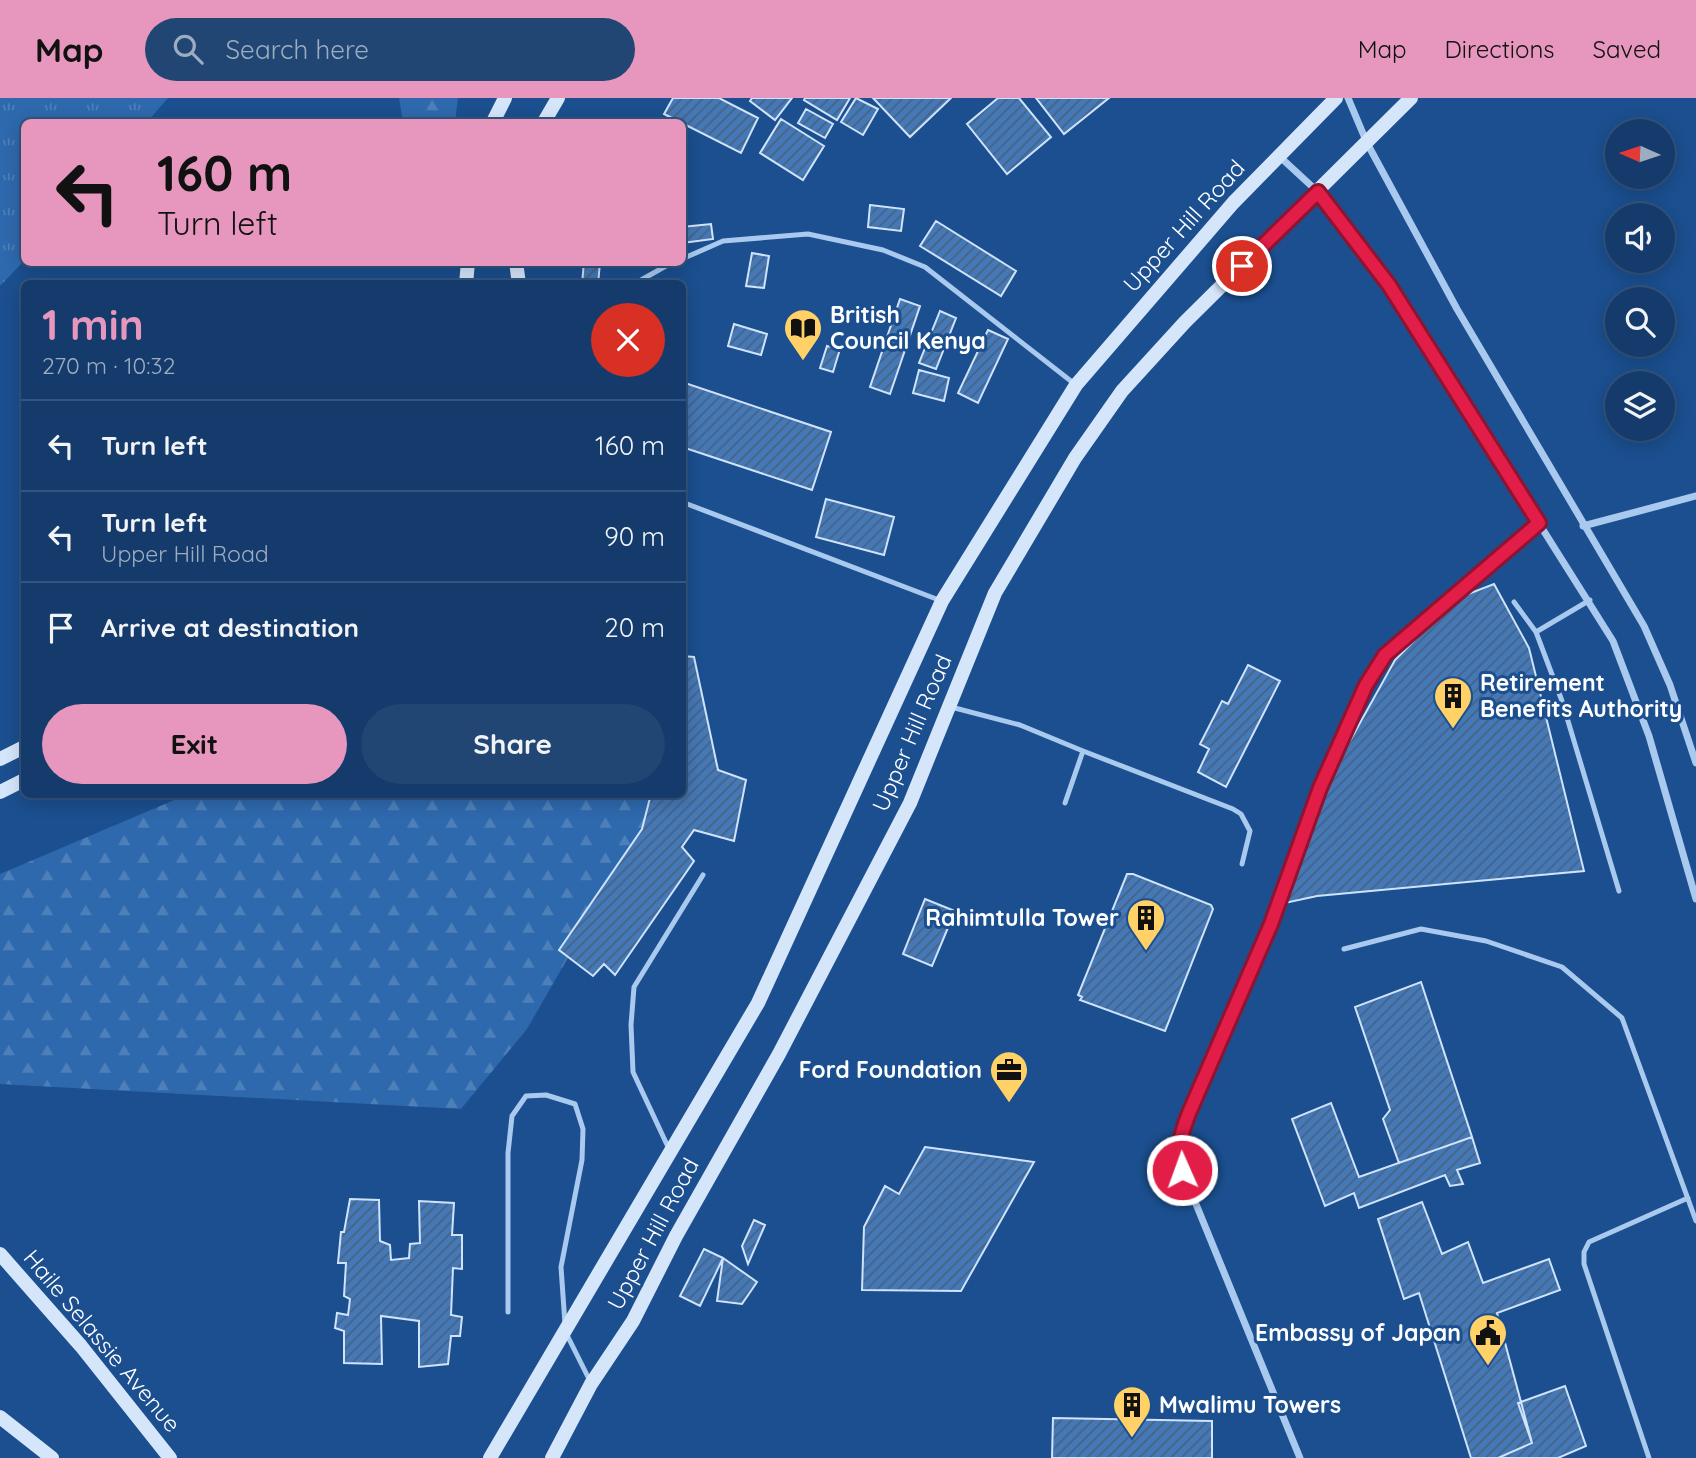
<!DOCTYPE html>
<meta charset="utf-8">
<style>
body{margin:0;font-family:Quicksand,sans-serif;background:#214673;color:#f1f3f6;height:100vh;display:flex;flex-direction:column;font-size:26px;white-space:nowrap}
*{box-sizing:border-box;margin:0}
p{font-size:23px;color:#9dadc1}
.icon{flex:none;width:38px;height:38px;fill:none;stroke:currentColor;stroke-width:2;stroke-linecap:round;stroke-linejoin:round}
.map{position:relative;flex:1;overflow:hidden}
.panel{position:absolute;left:21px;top:182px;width:665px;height:518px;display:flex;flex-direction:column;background:#143b6b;border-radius:10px;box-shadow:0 4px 18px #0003,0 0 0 2px #33557e}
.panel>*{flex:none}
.top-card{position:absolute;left:21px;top:21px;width:665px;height:147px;border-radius:10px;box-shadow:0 4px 18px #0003,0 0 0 2px #33557e;background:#e797bd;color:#111;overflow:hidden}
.needle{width:46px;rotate:273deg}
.controls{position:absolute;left:1605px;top:21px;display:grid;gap:14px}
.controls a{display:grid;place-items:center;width:70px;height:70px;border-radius:50%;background:#143b6b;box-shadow:0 4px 18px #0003,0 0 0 2px #33557e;font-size:35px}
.pin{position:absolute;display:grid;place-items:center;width:60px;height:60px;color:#fff;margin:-30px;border:4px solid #fff;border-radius:50%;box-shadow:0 2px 7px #0007}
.me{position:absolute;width:77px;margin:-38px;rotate:358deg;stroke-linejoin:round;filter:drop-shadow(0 0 5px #0008)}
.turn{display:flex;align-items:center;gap:24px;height:147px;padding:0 21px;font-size:32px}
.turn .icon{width:91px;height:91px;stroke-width:2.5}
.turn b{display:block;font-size:49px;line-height:60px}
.round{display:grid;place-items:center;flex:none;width:74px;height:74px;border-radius:37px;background:#214673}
.headline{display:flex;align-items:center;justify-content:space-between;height:119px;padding:0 21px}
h1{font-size:42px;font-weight:800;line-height:52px;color:#e797bd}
.cta{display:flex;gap:14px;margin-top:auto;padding:14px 21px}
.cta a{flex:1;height:80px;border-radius:42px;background:#e797bd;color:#111;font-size:28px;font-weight:800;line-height:80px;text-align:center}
.cta a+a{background:#214673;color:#f1f3f6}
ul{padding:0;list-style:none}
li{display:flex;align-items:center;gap:21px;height:91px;padding:0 21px;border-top:2px solid #33557e}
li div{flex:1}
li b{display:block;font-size:26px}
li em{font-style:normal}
header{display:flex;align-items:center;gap:42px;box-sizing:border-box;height:98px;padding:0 35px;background:#e797bd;color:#111}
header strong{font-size:33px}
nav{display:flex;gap:38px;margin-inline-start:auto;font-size:24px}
.search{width:490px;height:63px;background:#214673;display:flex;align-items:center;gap:18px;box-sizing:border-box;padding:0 24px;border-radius:38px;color:#9dadc1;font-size:26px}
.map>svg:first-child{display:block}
</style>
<header>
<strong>Map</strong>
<div class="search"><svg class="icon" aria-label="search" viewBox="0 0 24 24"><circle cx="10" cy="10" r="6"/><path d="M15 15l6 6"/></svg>Search here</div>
<nav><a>Map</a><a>Directions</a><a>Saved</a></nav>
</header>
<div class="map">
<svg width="1696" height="1360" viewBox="0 0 1696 1360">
<defs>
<pattern id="grass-tufts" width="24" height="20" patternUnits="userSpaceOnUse" patternTransform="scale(1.75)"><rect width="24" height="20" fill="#2e69ad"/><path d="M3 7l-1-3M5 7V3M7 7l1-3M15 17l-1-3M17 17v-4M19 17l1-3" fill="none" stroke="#4d80b9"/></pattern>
<pattern id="forest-firs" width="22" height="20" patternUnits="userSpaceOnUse" patternTransform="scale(1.75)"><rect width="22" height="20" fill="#2e69ad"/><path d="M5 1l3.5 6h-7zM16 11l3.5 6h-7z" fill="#4d80b9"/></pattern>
<pattern id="building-hatch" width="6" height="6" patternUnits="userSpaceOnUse" patternTransform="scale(1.75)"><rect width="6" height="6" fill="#4478b7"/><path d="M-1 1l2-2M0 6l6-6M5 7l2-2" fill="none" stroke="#486282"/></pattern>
</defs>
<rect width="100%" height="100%" fill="#1b4f8f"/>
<path fill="url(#grass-tufts)" d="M0,0h168l-21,24h-123v139l-24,25z"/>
<path fill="url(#forest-firs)" d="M399,0h59l-3,24h-52z
M186,697h465l-9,34 -115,200 -66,80 -461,-25v-210z"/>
<path fill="url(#building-hatch)" stroke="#cfe3fa" stroke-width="2" d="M673,0h46l39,20 -17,35 -77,-39z
M752,0h40l-17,22 -25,-19z
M805,0h45l-13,22 -33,-20z
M856,0l22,11 -15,26 -22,-13z
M873,0h78l-41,39z
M998,0h21l32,39 -44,37 -40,-50z
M1036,0h73l-45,36z
M806,11l27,15 -8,14 -27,-15z
M781,21l43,27 -21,34 -43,-27z
M870,107l34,4 -3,22 -33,-4z
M936,123l80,50 -15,25 -81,-50z
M711,126l2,15 -31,4v-16z
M752,155l17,3 -5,32 -18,-2z
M584,164l16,1 -2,21h-16z
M900,201l20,7 -30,88 -20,-7z
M940,213l16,7 -20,51 -17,-6z
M734,226l33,10 -6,21 -33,-9z
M988,232l20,9 -30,64 -20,-10z
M827,248l13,3 -7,23 -13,-4z
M919,272l30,8 -5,23 -31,-8z
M682,284l149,50 -19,58 -130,-43z
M826,401l68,18 -10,38 -68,-18z
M1494,486l35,64 55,223 -267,25 -32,7 32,-103 78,-140 60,-61z
M682,558l12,1 24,113 28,10 -12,61 -40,-11 -12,17 12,14 -79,114 -11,-11 -11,12 -34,-26 83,-121 9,-35h31z
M1248,567l32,16 -54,106 -28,-15 11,-23 -9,-5 22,-43 6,3z
M1127,776h6l78,31 2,4 -48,122 -85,-31 2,-3 -4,-2z
M925,801l30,12 -23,55 -29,-12z
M1421,884l51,155 -73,26 -16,-44 7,-9 -35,-103z
M1331,1005l28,74 113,-40 8,26 -23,7 6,14 -13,2 -5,-11 -86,33 -5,-15 -29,13 -33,-87z
M925,1049l109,15 -73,129 -99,-1 2,-63 21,-41 14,8z
M350,1101l29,1 1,41 10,4 1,15 18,-2 1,-14 10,-1 -1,-42 35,2 -2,32h10v34l-9,-1 -2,47 11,2 -2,19h-9l-3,28 -29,3v-46l-38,-5 1,48 -38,-1v-32l-9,-3 2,-15 11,2 2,-16 -6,-3 2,-33h-8l3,-31h3z
M1422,1104l20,52 26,-12 15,41 66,-24 11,31 -63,23 35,130 -34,15h-27l-52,-165 -15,6 -26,-80z
M754,1122l11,5 -17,39 -6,-18z
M704,1151l19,9 -23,48 -20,-10z
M723,1160l34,24 -15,22 -25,-3z
M1565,1288l21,60 -28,12h-60l34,-15 -14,-40z
M1053,1320l159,3v37h-160z"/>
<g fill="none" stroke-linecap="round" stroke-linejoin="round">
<path stroke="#a9c9ee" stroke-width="5" d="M682,161l41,-18 85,-7 75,16 42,17 151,118
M634,186l39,-22
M682,404l257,98
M1514,504l22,30 26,69 57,190
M1536,534l54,-32
M951,609l69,18 63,26 -18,52
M1083,653l150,58 8,5 9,17 -8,33
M1344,851l77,-20 65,12 76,26 60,51 74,203
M669,1051l-36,-77 -2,-47 3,-38 69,-112
M508,1214v-159l4,-37 14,-20 20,-1 29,9 8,25 -1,31 -21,107 4,57
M566,1235l24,48
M1649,1360l-65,-194v-12l5,-10 99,-44"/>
<path stroke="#a9c9ee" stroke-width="7" d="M1348,0l19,45 90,166 187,317 26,59 26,78
M1279,58l39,36 71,93 224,356 36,95 47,163
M1583,428l113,-30
M1300,1360l-118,-288 -4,-15 1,-16 10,-26 82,-189 49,-136 46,-103 19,-30 154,-132"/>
<path stroke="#d6e6fa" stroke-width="14" d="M493,24l12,-24
M544,24l14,-24
M516,164l3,22
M466,186l2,-22
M0,661l24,-12
M0,694l24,-12
M0,1156l81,92 89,112
M0,1319l52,41
M490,1360l268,-455 184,-402 134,-216 157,-182 103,-105
M552,1360l39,-74 42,-63 43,-85 103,-182 131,-251 85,-210 80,-135 47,-67 63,-69 226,-224"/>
</g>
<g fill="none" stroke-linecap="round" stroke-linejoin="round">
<defs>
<path id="route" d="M1182,1072c-6,-22 -1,-36 7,-57l82,-189 49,-136 46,-103 19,-30 154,-132 -150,-238 -71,-93 -76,74"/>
</defs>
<use href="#route" stroke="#92132f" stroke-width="18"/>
<use href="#route" stroke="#e11d48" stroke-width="12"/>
</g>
<defs>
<symbol id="library-pin" viewBox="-11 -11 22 30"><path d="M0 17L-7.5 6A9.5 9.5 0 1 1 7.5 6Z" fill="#ffd166" stroke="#1b4f8f"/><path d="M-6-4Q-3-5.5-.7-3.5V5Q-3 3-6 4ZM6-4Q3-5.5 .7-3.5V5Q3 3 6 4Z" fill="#111"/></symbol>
<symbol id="building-pin" viewBox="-11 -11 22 30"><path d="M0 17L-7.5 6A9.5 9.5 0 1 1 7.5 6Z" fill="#ffd166" stroke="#1b4f8f"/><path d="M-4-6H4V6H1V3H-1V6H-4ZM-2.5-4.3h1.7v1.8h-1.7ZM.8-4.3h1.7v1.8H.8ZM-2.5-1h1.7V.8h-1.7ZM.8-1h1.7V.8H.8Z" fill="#111"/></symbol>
<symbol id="office-pin" viewBox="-11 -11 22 30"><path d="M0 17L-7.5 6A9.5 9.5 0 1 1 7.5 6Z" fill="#ffd166" stroke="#1b4f8f"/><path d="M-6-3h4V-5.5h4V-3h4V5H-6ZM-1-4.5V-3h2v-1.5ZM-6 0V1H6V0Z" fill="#111"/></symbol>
<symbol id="civic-pin" viewBox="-11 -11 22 30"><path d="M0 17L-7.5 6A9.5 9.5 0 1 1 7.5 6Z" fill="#ffd166" stroke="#1b4f8f"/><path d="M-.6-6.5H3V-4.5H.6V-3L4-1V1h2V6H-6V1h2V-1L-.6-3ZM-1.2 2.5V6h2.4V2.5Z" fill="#111"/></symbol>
</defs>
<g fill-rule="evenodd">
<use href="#library-pin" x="781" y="208" width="44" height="60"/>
<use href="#building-pin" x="1431" y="576" width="44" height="60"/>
<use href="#building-pin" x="1124" y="798" width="44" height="60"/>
<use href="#office-pin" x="987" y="950" width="44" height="60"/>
<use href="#civic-pin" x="1466" y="1213" width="44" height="60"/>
<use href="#building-pin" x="1110" y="1285" width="44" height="60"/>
</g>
<g text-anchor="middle" stroke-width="6" stroke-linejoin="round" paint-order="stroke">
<g font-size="23" fill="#fff" stroke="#1b4f8f">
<text transform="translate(1184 128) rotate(-48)" y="8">Upper Hill Road</text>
<text transform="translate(912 635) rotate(-67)" y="8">Upper Hill Road</text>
<text transform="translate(653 1136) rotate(-62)" y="8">Upper Hill Road</text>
<text transform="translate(102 1243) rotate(50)" y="8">Haile Selassie Avenue</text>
</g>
<g font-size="23" font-weight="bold" fill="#fff" stroke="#1b4f8f" text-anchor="start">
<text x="830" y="225">British<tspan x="830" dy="26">Council Kenya</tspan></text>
<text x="1480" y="593">Retirement<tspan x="1480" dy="26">Benefits Authority</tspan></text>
<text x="1119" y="828" text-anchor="end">Rahimtulla Tower</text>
<text x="982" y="980" text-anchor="end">Ford Foundation</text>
<text x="1461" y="1243" text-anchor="end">Embassy of Japan</text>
<text x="1159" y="1315">Mwalimu Towers</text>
</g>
</g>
</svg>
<div class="controls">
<a><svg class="needle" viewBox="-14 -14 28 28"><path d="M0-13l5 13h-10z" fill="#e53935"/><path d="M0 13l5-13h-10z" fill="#9dadc1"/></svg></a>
<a><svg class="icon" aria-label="sound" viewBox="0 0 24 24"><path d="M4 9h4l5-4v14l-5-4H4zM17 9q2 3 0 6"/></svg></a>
<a><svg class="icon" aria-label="search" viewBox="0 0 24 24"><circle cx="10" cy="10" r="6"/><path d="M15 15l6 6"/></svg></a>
<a><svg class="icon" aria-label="layers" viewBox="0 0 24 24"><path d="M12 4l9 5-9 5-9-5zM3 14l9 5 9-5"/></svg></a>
</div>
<div class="pin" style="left:1242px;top:168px;background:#d93025"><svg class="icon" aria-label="arrive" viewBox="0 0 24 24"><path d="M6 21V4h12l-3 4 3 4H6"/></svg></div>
<svg class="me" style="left:1182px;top:1072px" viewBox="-20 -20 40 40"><circle r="17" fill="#e11d48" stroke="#fff" stroke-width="3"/><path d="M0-11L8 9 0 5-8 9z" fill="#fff"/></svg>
<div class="top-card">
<div class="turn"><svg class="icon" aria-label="left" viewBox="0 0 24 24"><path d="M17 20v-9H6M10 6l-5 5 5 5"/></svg><div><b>160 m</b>Turn left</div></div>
</div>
<section class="panel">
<div class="headline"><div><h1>1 min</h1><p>270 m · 10:32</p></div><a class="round" style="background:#d93025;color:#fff"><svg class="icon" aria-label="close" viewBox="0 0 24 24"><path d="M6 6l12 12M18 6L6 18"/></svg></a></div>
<ul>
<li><svg class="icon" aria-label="left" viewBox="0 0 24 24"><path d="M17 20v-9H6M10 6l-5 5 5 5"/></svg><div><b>Turn left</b></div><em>160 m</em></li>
<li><svg class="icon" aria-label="left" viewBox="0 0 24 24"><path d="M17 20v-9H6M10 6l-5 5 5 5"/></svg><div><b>Turn left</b><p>Upper Hill Road</p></div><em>90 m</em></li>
<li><svg class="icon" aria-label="arrive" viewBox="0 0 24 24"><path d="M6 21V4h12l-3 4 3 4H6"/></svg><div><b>Arrive at destination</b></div><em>20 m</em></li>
</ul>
<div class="cta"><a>Exit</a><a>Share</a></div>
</section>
</div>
